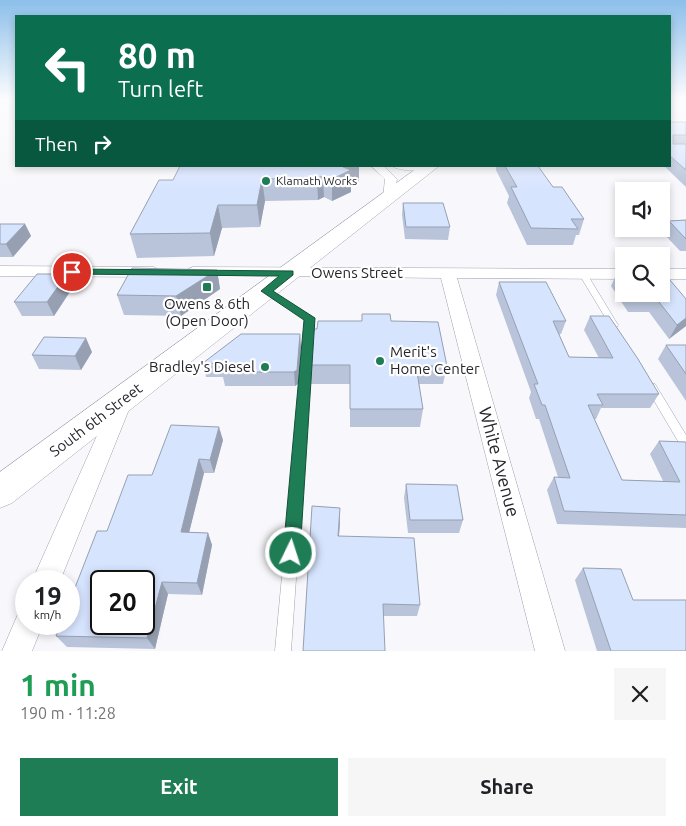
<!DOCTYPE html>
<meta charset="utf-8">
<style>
body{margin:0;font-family:Ubuntu,sans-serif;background:#f6f6f6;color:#202124;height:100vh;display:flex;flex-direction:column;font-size:19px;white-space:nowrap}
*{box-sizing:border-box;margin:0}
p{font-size:16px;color:#757577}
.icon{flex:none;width:28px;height:28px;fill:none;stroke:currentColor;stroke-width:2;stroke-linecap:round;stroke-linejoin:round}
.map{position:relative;height:651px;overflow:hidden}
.side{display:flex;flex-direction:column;background:#fff;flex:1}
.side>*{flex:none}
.guide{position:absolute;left:15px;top:15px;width:656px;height:152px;border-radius:0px;box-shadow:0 2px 8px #0003;background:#0b6e4f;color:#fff;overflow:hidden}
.fabs{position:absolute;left:615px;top:182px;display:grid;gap:10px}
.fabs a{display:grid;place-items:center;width:55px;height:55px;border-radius:0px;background:#fff;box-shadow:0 2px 8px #0003;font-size:25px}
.speed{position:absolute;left:15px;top:570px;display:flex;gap:10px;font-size:25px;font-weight:700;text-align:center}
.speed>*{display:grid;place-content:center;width:65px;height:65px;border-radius:50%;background:#fff;box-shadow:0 2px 8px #0003;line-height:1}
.speed small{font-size:12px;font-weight:400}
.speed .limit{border:2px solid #111;border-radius:8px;background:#fff;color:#111}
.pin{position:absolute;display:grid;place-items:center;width:42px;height:42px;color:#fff;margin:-21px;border:2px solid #fff;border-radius:50%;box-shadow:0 1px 5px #0007}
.me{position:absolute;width:55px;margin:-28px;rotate:4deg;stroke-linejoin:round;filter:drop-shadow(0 0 4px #0008)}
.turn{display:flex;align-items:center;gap:18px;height:105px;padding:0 20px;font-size:22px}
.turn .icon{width:65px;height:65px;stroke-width:2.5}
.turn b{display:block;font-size:35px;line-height:42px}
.then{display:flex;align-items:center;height:48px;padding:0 20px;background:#0003;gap:10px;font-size:19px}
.round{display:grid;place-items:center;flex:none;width:52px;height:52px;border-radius:0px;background:#f6f6f6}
.head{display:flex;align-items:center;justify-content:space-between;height:85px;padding:0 20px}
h1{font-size:30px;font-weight:700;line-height:38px;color:#1e9e55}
.cta{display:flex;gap:10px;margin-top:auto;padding:10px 20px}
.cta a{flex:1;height:58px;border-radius:0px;background:#1e7d55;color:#fff;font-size:20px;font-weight:700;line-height:58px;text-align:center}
.cta a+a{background:#f6f6f6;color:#202124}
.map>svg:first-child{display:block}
</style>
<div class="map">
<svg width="686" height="651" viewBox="0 0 686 651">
<rect width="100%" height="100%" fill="#f8f8fc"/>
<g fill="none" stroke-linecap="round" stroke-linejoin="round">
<defs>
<path id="service" d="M678,100h8v2l-8,-1z
M580,272h6l1,2 31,51 -1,2h-6l-32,-53z
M263,289h6l45,29 -23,333h-16l31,-332 -43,-26 -1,-2z
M651,383l4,1 31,51v15l-4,-2 -36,-61 1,-3z"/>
<path id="minor" d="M371,166h13l13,13 -4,22 -4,1 -6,-4 2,-19z
M392,166h43c-7,6 -36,6 -43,0z
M0,266l154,1 8,5 -8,5 -154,-1z
M193,267l431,2v10l-167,-1 108,373h-30l-94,-373 -253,-3 -3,-3 3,-3z
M661,269h25v10h-25z
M122,394l7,2 3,6 -72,179h-28l80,-179 3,-6z
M26,610v14h17l-11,27h-30l16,-37z"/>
<path id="secondary" d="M420,166h19l-427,337 -12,5v-36z"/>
</defs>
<use href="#service" stroke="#a19fb1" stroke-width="1"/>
<use href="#minor" stroke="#a19fb1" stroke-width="1"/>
<use href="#secondary" stroke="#a19fb1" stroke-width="1"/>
<use href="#service" fill="#fff" fill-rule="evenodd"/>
<use href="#minor" fill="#fff" fill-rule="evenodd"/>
<use href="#secondary" fill="#fff" fill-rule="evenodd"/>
</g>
<path fill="#b9c4da" d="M670,122h16v65l-22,-21h6z
M180,166h179v15l-8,4v7l-19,9 -8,-4 -6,3 -53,1 -5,26 -38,1 -8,28 -77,2 -7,-24 43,-54z
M496,166h42l15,21 31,32 -5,16h-3l-3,10h-46l-20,-42 2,-7 -13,-26z
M403,203l47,24 -2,13 -43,-1 -3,-24z
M686,220v31h-6l-17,-18 6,-12z
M0,224h25l6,12 -18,21h-13z
M217,270l3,19 -39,27 -57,-1 -7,-20z
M617,273h7v21h37l25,5v27l-17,13 -20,-27h-21l-17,-26z
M499,282l67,39 -5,13h-2l10,23 30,1 -15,-28 6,-14 69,78 -9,14h-49l-5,11h-2l28,61 41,1 -13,-27 9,-13 27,1v86l-129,-4 -10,-34 7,-13h4l-19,-58h-3l-7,-21 2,-6 -35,-97z
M73,287l-19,29h-32l-8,-14z
M362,314l29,7 56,45 -4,18h-24l4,25 -3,18h-70v-43h-39l-1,-19 7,-36 45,-8z
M300,334l1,14 -3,36 -3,2h-70l-2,-9h-17l-3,-14z
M666,345h20v56l-28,-42z
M92,352l-11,18 -42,-1 -7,-14z
M223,440l-9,33h-10l-15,59 19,1 4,12 -10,50 -34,-1 -13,55 -88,-2 -11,-11 51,-105 45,-56z
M406,484l57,36 -4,13h-51l-4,-35z
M340,521l-1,15 81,69 -3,11h-34l-80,35z
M583,568l50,32 53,51h-89l-22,-71z"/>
<path fill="#96a0b2" d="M345,166h14v15l-8,4v7l-19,9v-22l11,-12z
M323,176l1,21 -6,3 -1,-22z
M262,179l3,22 -5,26 -3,-22z
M218,205l4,23 -8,28 -4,-23z
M25,224l6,12 -18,21 -7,-13z
M217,270l3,19 -39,27 -5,-20z
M67,274l6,13 -19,29 -7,-14z
M686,318v8l-17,13 8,-14z
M300,334l1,14 -3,36 -3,2 -1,-14z
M86,338l6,14 -11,18 -6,-14z
M219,427l4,13 -9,33 -4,-13z
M199,459l5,14 -18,72 -5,-13z
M340,508v13l-2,28v-13z
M208,533l4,12 -10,50 -5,-12z
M162,582l6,12 -13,55 -8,-11z"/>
<path fill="#d7e4fe" stroke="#96a0b2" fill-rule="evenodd" d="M670,122h16v13h-13v9h13v26l-16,-14z
M180,166h165l-2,1 8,3 -19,9 -9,-3 -6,2 -55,1 -5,26h-39l-8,28 -80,1 29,-54h14z
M505,166h33l15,21h9l22,32h-13l7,10 -47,-1 -20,-41h6z
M403,203h40l7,24h-44z
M686,220v19l-17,-18z
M0,224h25l-19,20h-6z
M132,268l85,2 -41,26 -59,-1z
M617,273h7v11z
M661,273h3l22,26v19l-9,7 -21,-27 -22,1 -3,-5h30z
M37,274h30l-20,28h-33z
M499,282h47l20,39h-13l16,36 44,1 -23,-42h19l29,43 21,35h-62l6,11h-15l34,75 58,2 -21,-41 27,1v73l-122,-4 -10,-34 16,1 -25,-73h-3l-8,-21h4z
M362,314h28l1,7 47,1 9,44h-31l7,43h-73v-44h-40l3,-36h4l1,-8h44z
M241,334h59l-3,36 -3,2h-72l2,-8 -21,-1z
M44,337l42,1 -11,18 -43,-1z
M666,345h20v29z
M171,425l48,2 -9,33 -11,-1 -18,73 27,1 -11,50 -35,-1 -15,56 -91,-2 5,-12h8v-21l28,-72h10l21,-56h24zM101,581h43v43h-43z
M406,484l51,1 6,35h-53z
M312,506l28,2 -2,28 76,2 6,67 -37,-1 2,47h-82z
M583,568l38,1 12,31h53v51h-75z"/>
<linearGradient id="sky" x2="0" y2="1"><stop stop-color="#8cbfea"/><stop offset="0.52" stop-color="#fcfcfe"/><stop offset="1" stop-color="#fcfcfe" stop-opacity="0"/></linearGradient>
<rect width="686" height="191" fill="url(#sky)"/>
<path fill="#1e7d55" stroke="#145137" d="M72,269l221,2v4l-20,16 42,27 -15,235 -3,6 -6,3 -6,-3 -2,-6 21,-233 -43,-29 18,-15 -210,-2 -2,-2z"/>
<g fill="#1e7d55" stroke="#fff" stroke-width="2">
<circle cx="266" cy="181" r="5"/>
<rect x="202" y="282" width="10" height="10" rx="2.5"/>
<circle cx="380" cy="361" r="5"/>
<circle cx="265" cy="367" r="5"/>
</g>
<g text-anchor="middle" stroke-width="4.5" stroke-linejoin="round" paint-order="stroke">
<g font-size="12" fill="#27262d" stroke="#fff" text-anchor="start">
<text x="276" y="185">Klamath Works</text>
</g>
<g font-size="15" fill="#27262d" stroke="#fff">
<text x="357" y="278">Owens Street</text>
<text transform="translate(96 420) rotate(-37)" y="5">South 6th Street</text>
</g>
<g font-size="15" fill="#27262d" stroke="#fff">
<text x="207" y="309">Owens &amp; 6th<tspan x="207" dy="17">(Open Door)</tspan></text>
<text x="390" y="357" text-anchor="start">Merit's<tspan x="390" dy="17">Home Center</tspan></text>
<text x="255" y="372" text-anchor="end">Bradley's Diesel</text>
</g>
<g font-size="18" fill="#27262d" stroke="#fff">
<text transform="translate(499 462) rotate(75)" y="6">White Avenue</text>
</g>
</g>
</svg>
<div class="fabs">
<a><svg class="icon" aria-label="sound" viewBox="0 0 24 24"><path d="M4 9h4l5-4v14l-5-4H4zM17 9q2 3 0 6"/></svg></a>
<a><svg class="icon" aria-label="search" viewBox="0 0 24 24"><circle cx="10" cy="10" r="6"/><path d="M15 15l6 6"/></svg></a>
</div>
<div class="speed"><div>19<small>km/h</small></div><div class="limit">20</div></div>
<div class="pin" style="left:72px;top:272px;background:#d93025"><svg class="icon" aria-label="arrive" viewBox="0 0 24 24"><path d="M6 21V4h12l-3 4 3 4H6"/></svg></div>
<svg class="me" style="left:291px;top:553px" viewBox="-20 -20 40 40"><circle r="17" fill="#1e7d55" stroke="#fff" stroke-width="3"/><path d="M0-11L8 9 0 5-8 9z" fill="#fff"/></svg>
<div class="guide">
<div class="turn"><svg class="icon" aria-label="left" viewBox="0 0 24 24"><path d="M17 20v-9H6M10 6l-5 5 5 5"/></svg><div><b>80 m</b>Turn left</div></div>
<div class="then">Then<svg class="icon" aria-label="right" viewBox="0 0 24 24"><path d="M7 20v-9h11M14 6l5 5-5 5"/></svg></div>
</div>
</div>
<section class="side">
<div class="head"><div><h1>1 min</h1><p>190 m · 11:28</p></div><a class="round"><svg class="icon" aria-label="close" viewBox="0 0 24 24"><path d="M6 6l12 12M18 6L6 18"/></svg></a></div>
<div class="cta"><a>Exit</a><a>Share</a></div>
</section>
